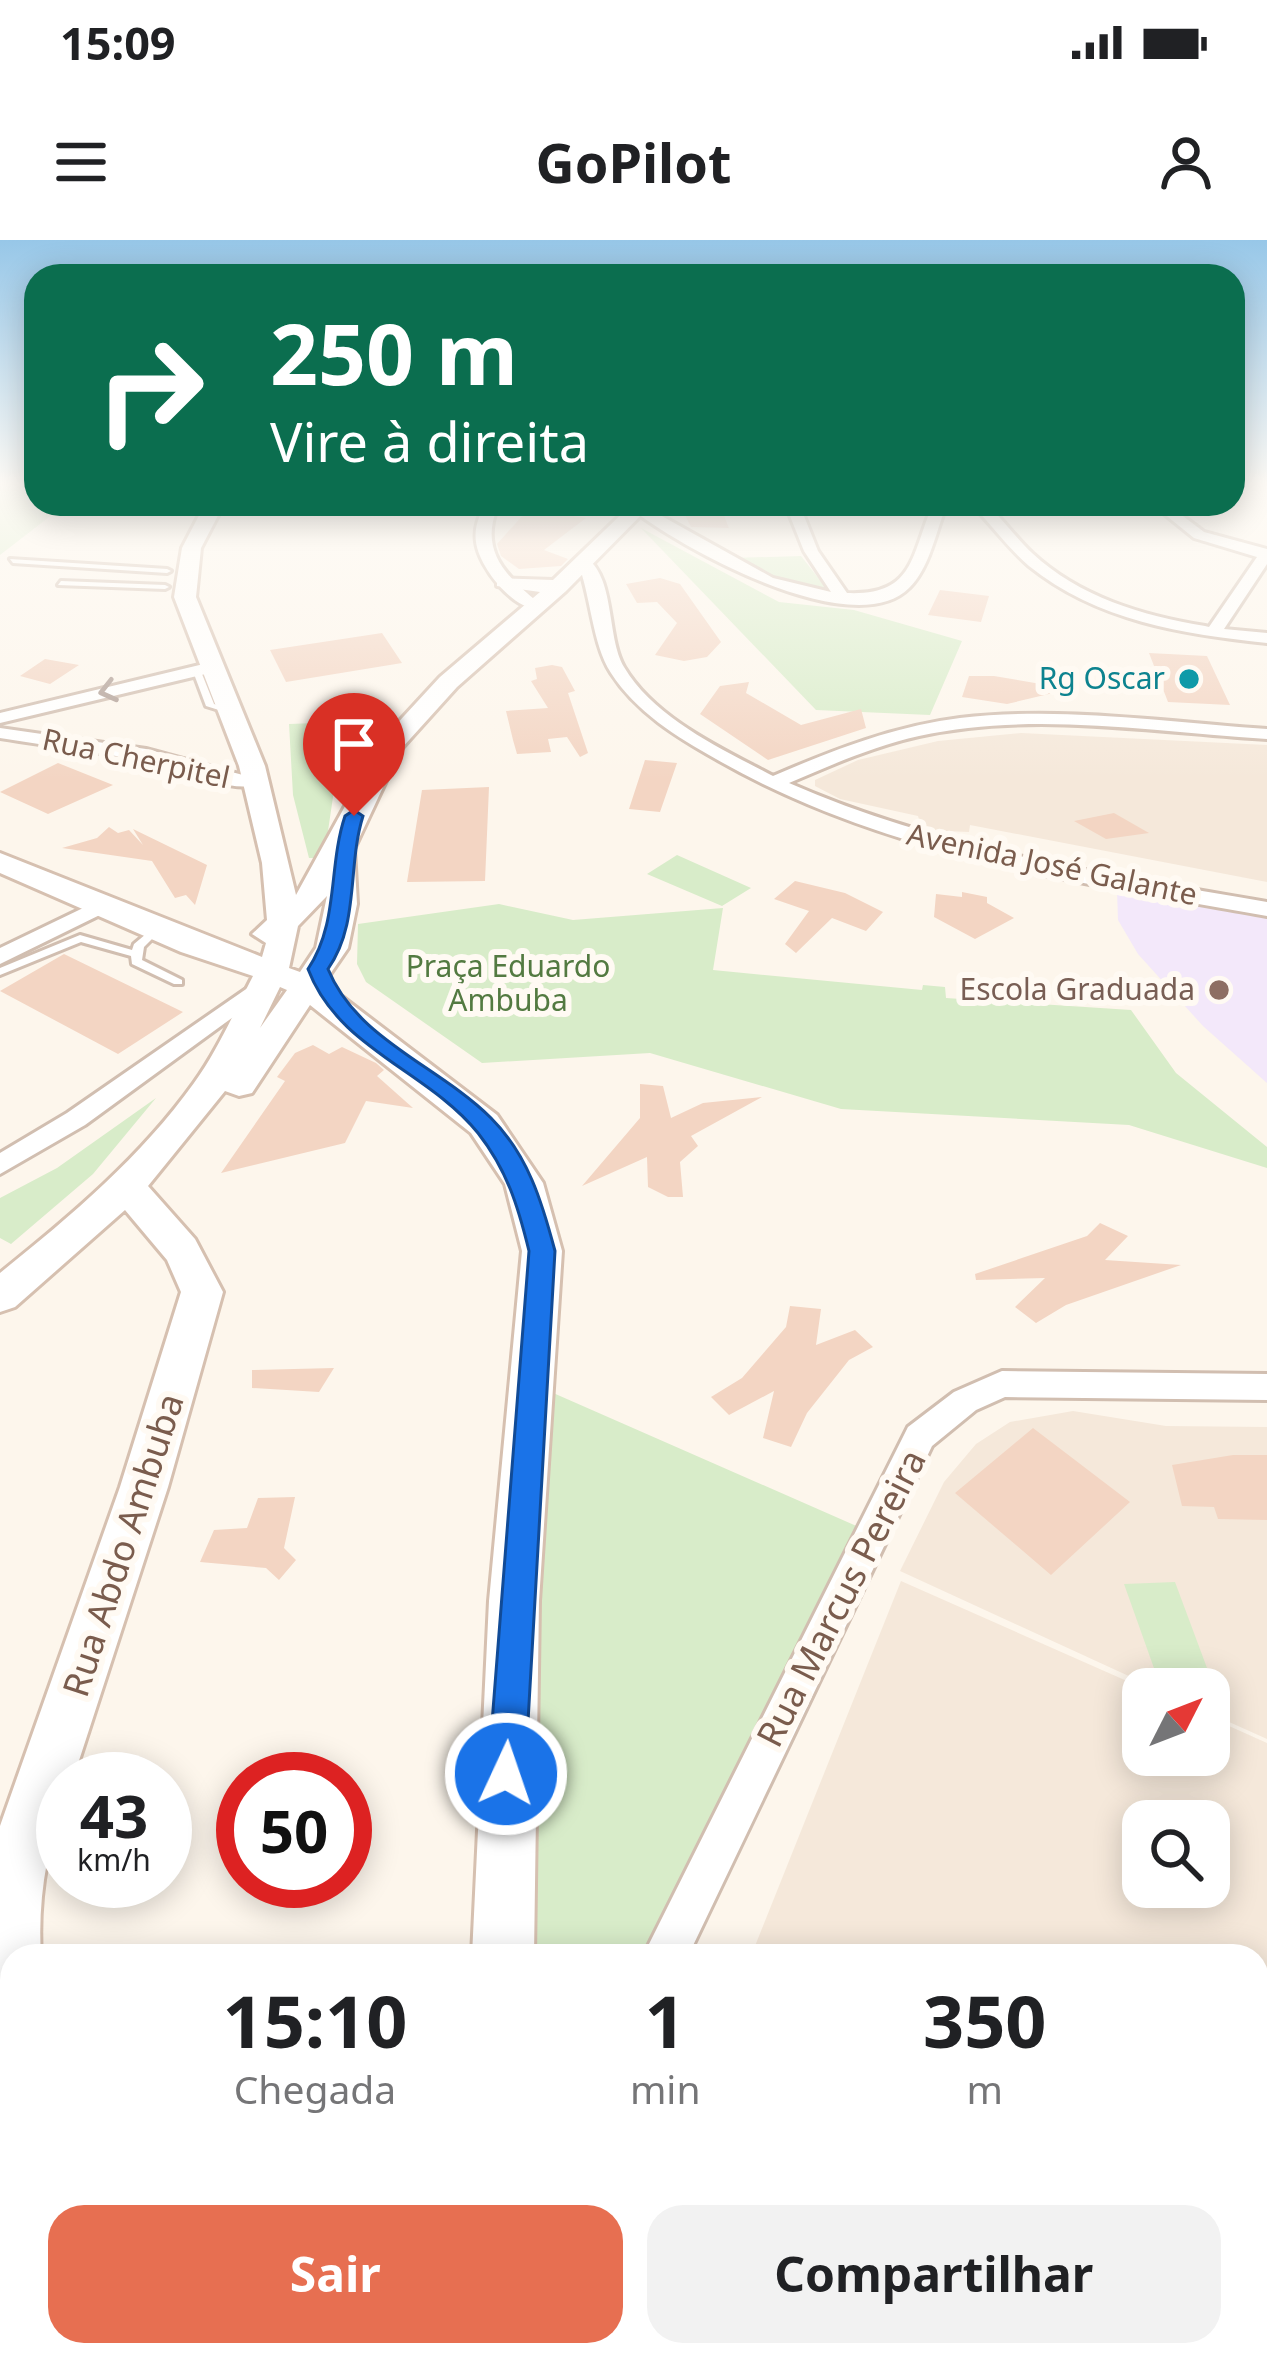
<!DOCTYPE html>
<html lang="pt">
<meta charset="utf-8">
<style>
body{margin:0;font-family:"Noto Sans",sans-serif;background:#f2f2f2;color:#202124;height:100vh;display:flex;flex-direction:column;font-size:45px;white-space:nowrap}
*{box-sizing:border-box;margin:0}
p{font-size:39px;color:#757577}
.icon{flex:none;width:66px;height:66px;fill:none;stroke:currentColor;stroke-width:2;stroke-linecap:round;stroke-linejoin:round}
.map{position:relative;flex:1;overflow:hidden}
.sheet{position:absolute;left:0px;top:1704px;width:1269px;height:423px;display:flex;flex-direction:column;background:#fff;border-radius:36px 36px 0 0;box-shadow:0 6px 30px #0003}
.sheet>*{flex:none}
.banner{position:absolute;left:24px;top:24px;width:1221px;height:252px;border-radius:36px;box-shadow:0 6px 30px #0003;background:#0b6e4f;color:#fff;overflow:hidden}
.needle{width:78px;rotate:48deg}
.buttons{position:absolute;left:1122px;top:1428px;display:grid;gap:24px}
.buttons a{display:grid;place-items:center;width:108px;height:108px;border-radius:24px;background:#fff;box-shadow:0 6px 30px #0003;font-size:60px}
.speed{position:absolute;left:36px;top:1512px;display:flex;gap:24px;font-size:60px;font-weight:700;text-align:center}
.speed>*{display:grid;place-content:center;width:156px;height:156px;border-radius:50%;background:#fff;box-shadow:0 6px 30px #0003;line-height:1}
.speed small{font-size:30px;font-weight:400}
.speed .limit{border:18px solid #d22;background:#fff;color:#111}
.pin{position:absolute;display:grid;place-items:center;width:102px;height:102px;color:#fff;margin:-123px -51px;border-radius:50% 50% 50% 0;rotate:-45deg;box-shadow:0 0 12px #0007}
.pin .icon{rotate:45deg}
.me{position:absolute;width:132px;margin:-66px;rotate:3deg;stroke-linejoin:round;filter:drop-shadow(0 0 9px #0008)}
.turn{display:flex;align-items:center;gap:42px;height:252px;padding:0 48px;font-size:54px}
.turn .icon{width:156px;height:156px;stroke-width:2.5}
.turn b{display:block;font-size:84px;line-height:102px}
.eta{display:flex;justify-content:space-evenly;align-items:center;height:204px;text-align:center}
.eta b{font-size:72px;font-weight:700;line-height:84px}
.primary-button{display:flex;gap:24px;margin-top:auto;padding:24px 48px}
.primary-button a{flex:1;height:138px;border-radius:36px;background:#e76f51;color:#fff;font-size:48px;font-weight:700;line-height:138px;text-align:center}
.primary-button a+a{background:#f2f2f2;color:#202124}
.status{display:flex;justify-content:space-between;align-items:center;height:84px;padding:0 60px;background:#fff;direction:ltr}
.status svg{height:33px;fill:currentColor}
header{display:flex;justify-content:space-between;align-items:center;height:156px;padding:0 48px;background:#fff;font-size:54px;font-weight:700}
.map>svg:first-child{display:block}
</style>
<div class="status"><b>15:09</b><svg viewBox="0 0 49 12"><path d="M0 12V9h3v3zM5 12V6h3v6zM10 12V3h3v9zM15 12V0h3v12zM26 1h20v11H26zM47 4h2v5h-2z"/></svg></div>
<header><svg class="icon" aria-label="menu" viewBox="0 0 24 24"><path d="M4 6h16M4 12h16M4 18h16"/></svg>GoPilot<svg class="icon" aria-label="person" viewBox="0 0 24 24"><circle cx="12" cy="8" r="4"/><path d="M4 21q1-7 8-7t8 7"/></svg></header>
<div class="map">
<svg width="1267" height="2125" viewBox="0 0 1267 2125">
<rect width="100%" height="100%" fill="#fdf6ec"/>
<path fill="#f5e8da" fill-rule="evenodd" d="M1021,493l246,12v137l-297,-57 -1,7 -47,-2 -4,-14 -78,-17 -25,-13v-6l43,-20 80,-19z
M1073,1171l93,15 101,1v312l-58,-26v-24h-52l-257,-118 44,-89 32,-38 34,-22z
M901,1341l244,108 -2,66h66v-38l58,26v622h-228l-22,-10h240v-399h-506zM1143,1581h66v66h-66z"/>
<path fill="#f3e8fa" d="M1117,650l150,25v168l-64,-57 -65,-72 -20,-34z"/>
<path fill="#d8ecc9" d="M0,242h36v22h30l-66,51z
M641,288l138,74 75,8 108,31 -32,74 -114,-5z
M801,316l26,33 -25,4 -70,-35z
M370,481l-33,49 -13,88h-15l-16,-63 -4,-71z
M677,615l74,33 -29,18 -75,-32z
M499,664l74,16 150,-12 -10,62 209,20 1,-5 22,2 1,11 185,12 45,63 91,74v21l-138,-43 -288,-16 -191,-56 -168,10 -116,-81 -9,-18 1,-40z
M156,858l-63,76 -82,70 -11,-6v-40l57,-30z
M535,1145l326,143 -213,428h-122z
M1175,1342l32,86 -52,3 -31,-87z"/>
<path fill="#f3d5c3" d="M719,264l10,24 -38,-1 -11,-22z
M541,271l45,7 -42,32 24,9 -7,7 -42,3 -18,-13 -4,-12 28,-31z
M660,338l20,6 41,58 -14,15 -23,4 -29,-6 22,-32 -20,-21 -20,1 -11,-19z
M940,350l49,6 -8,26 -53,-7z
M382,393l20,30 -116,19 -16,-32z
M1149,413l58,3 23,49 -62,-3z
M45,419l34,6 -29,19 -30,-8z
M552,425l10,2 13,24 -7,2 20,60 -8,4 -13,-20 -19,2 3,13 -34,2 -4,-14 -7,-29 42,-3 -17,-27 6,-2 -2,-11z
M969,436h25l76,13 -63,15 -45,-7z
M749,442l-3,11 55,32 60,-16 5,19 -98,32 -68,-46 20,-28z
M645,520l32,3 -17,49 -31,-3z
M58,523l55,22 -65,29 -48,-22z
M489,547l-4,94 -78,1 15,-92z
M1114,573l35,20 -43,6 -32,-18z
M109,587l9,6 11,-3 14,15 -10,-16 74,36 -12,40 -9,-10 -11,3 -23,-37 -90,-13 35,-10z
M795,641l50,12 38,19 -17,19 -34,-13 -36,35 -11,-9 24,-33 -35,-12z
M962,652l25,5v6l27,15 -39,21 -41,-22 2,-23 26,3z
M64,714l119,58 -65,42 -118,-63z
M313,805l16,9 13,-7 34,16 8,7 -7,6 36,32 -47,-7 -21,42 -124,30 64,-92 -8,-4 18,-24z
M640,844l23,2 8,32 32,-15 59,-6 -71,39 7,10 -18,16 3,35h-15l-20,-10 -1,-30 -65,29 58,-68z
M1100,983l28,13 -23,24 76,5 -115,40 -30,18 -21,-16 30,-29 -69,2 -1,-6 112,-38z
M790,1066l31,3 -5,36 39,-15 18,17 -24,13 -42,53 -16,34 -28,-9 11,-47 -45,24 -18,-18 31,-19 44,-51z
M334,1128l-15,24 -67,-4v-18z
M1033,1188l97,74 -79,73 -96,-82z
M1233,1215h34v65l-49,-1 -4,-12 -32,-1 -10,-41z
M295,1257l-11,51 12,12 -17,20 -13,-12 -66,-6 14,-32 33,-2 11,-30z"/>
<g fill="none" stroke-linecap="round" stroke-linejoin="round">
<defs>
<path id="lane" d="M10,319l157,10 4,2 -4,2 -154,-10z
M61,341l104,4 4,2 -4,2 -107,-4z
M205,422l7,2 -10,10 12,30 21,7v4l-29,-9 -12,-32z
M158,684l6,3 -20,20 -2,13 40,20v4h-8l-42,-20 -1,-8 -50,-14 -81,33v-7l80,-33 52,15 2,-6z"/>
<path id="street" d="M485,264h14c-21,45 6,72 40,99v6c-26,1 -60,-42 -63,-67 -2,-15 3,-25 9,-38z
M796,264h14l-6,12 14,35 29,42c68,3 64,-38 86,-89h14c-11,26 -17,64 -38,84 -56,56 -230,-41 -279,-80l12,-3 131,73 58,14 -27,-41 -14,-35z
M971,264h15c17,15 29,33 46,49 47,44 111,63 173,73l4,1 48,-70 -63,-19 -42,-34h15l37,28 63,17v15l-43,65 43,4v10c-84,-9 -170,-22 -238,-77 -21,-18 -38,-42 -58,-62z
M584,316c32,20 22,80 40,111 31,52 98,82 149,109 60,-26 122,-50 187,-58 101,-12 206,4 307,11v10c-114,-7 -235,-28 -348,-3 -45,10 -88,29 -130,47 153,67 315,91 478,119v14c-189,-34 -382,-60 -551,-157 -39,-22 -80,-47 -105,-86 -19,-29 -20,-78 -34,-113z
M212,422l8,5 -2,4 -218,52v-10z
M0,488l146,21 119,32c-20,14 -59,-2 -81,-9 -60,-18 -122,-24 -184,-34z
M106,657l11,6 -3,5 -114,56v-16z
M265,736l12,7 -4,5 -188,137 -85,49v-21l67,-40z
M1002,1131l265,3v26l-262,-3 -29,13 -44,36 -244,510h-45l265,-529 46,-35z"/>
<path id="secondary" d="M205,264h19l-23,44 -5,49 69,169 31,129 85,-154 59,-64 100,-85 -43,-6v-8l56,2 79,-76h20l-86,87 -109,96 -56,62 -47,100 3,55 -9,44 -24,35 173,132 46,68 19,68 -23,350 -5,355h-62l17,-355 33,-350 -17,-67 -34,-51 -161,-128 -58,88 -13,3 -14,-5 -77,95 47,53 28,53 -55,195 -95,292h-10c0,31 -11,53 -16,83 -6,31 -8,62 -6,94h-29v66l-12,-5v-191l120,-339 61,-195 -14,-32 -42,-50 -110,97 -15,5v-39c71,-57 141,-116 194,-190 24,-33 40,-71 59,-107l-72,-24 -181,-79v-20l262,104 4,-14 -14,-9 15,-14 -5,-57 -23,-97 -65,-169 8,-49zM327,656l-11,52 -16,24 -11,-4 9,-42zM280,747l7,3 -27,38z
M12,2086v29h55l1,10h-68v-26z
M754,2115h82l4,10h-81z"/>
</defs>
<use href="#lane" stroke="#d1beb0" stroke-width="6"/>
<use href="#street" stroke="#d1beb0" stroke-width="6"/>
<use href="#secondary" stroke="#d6c0b0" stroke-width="6"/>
<use href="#lane" fill="#fff" fill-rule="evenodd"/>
<use href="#street" fill="#fff" fill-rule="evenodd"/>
<use href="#secondary" fill="#fff" fill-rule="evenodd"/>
</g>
<defs><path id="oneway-chevron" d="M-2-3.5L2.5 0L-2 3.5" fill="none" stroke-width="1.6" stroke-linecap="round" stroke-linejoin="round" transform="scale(3)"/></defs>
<use stroke="#af9d94" href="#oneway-chevron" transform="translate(108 451) rotate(166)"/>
<linearGradient id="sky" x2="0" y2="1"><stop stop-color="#97c7e8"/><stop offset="0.45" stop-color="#fefbf6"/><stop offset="1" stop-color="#fefbf6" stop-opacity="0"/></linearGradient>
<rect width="1267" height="540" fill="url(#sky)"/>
<path fill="#1a73e8" stroke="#114b97" stroke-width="3" d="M354,570l9,6c-16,51 -3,107 -35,153 29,71 111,97 163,149 37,37 51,84 64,133l-30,523 -6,13 -13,5 -12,-5 -6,-13 41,-523c-11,-45 -22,-81 -51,-118 -51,-63 -140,-84 -170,-164 31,-46 20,-102 37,-153z"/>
<circle fill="#0f9aa8" stroke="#fffaf3" stroke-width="4.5" cx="1189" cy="439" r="12"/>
<circle fill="#8d6e63" stroke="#fffaf3" stroke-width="4.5" cx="1219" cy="750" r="12"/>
<g text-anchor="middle" stroke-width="12" stroke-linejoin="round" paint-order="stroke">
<g font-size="30" fill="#0d838f" stroke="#fffaf3" text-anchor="end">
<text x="1165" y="449">Rg Oscar</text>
</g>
<g font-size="30" fill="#7a5c4d" stroke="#fffaf3">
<text transform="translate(136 519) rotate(12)" y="10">Rua Cherpitel</text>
<text transform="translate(1052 625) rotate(12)" y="10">Avenida José Galante</text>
</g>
<g font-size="30" fill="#537a41" stroke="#fffaf3">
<text x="508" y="737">Praça Eduardo<tspan x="508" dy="34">Ambuba</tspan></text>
</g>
<g font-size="30" fill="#785e54" stroke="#fffaf3" text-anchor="end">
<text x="1195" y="760">Escola Graduada</text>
</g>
<g font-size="36" fill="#7a5c4d" stroke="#fffaf3">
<text transform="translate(123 1305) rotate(-72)" y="13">Rua Abdo Ambuba</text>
<text transform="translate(841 1358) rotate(-63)" y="13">Rua Marcus Pereira</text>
</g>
</g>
</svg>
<div class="buttons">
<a><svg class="needle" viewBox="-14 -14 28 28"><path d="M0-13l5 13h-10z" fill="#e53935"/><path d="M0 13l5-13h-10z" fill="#757577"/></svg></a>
<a><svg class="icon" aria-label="search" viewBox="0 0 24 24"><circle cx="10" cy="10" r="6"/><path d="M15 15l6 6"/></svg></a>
</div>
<div class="speed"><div>43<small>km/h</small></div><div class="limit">50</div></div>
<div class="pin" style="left:354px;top:576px;background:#d93025"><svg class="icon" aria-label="arrive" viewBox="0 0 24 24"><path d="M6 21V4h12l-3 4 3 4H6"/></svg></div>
<svg class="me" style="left:506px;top:1534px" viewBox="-20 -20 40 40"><circle r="17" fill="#1a73e8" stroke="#fff" stroke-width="3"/><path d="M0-11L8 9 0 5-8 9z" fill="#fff"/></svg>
<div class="banner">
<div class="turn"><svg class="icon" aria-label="right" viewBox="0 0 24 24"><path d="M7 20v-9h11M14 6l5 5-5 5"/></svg><div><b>250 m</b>Vire à direita</div></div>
</div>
<section class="sheet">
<div class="eta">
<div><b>15:10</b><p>Chegada</p></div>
<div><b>1</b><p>min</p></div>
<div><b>350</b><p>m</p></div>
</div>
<div class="primary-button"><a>Sair</a><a>Compartilhar</a></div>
</section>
</div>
